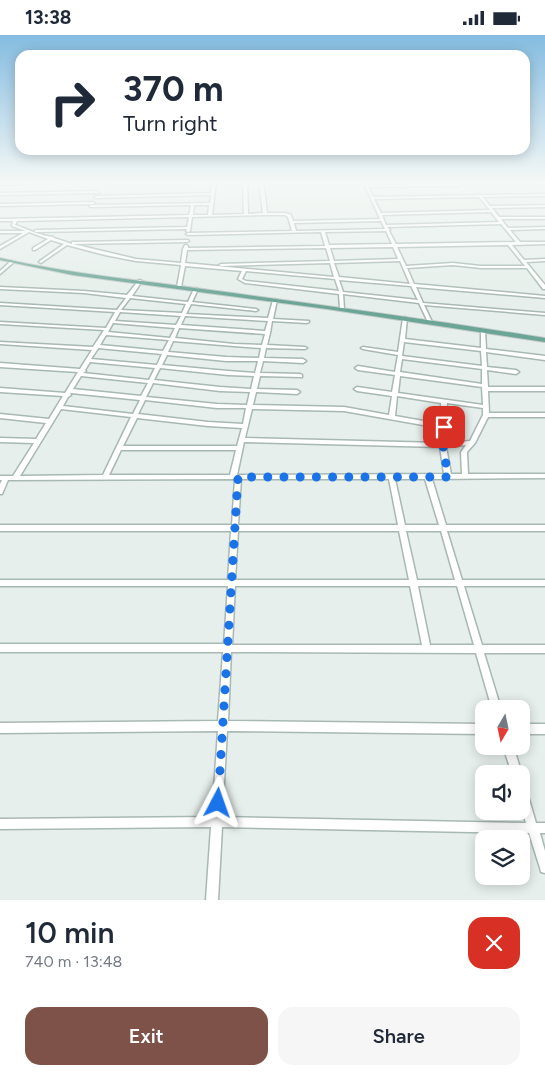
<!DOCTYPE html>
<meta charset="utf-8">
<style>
body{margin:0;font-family:Figtree,sans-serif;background:#f6f6f7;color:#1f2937;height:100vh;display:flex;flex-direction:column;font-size:19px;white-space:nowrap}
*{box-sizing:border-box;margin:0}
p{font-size:16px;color:#747a83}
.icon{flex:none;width:28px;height:28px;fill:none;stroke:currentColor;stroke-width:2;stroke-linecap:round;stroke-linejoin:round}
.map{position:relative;height:865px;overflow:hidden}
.side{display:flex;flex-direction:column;background:#fff;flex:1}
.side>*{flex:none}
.guide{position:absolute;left:15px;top:15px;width:515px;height:105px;border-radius:15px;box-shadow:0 2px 12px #0003;background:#fff;color:#1f2937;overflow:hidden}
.needle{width:32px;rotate:189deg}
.tools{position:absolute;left:475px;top:665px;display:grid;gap:10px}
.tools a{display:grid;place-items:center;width:55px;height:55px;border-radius:10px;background:#fff;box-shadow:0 2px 12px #0003;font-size:25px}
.pin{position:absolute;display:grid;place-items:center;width:42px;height:42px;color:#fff;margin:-21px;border-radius:10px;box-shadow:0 2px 8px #0006}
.me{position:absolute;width:55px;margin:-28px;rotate:4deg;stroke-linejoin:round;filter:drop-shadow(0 0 4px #0008)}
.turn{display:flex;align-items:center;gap:18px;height:105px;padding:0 25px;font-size:22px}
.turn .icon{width:65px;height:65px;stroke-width:2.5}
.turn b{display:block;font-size:35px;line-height:42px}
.round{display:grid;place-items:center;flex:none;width:52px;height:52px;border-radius:15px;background:#f6f6f7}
.headline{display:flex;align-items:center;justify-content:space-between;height:85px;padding:0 25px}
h1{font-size:30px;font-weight:600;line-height:38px}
.primary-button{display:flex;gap:10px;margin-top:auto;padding:10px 25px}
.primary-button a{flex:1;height:58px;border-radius:15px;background:#7f5249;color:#fff;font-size:20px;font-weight:600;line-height:58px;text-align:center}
.primary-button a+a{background:#f6f6f7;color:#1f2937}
.status{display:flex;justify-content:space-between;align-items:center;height:35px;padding:0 25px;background:#fff;direction:ltr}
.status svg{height:14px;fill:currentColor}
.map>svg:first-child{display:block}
</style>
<div class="status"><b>13:38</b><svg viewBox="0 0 49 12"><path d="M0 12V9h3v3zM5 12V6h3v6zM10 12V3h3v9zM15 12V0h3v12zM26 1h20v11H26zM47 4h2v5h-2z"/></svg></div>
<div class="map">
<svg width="545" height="865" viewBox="0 0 545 865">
<rect width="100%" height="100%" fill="#e6efeb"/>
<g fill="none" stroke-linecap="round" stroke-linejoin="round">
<defs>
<path id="minor" d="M69,146h42l-111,4v-2z
M212,146h4l-4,34 32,-1 -1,-33h4l1,33 15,-1 -4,-32h4l4,32h19l5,2 2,6 87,-2 -17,-38h3l1,4 93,-1 2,1 -2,1 -92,1 5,10 172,-3v2l-62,1 7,9 55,-1v2l-53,1 7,9h46v2h-44l7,9 37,-1v2l-35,1 10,12h25v2l-33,1 12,15 21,-1v2l-19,1 19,23v4h-2l-16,-21h-46l-28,-3 -46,3 7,16 131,12v2l-129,-11 7,16 122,10v2l-121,-10 8,17 -2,1 -2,-1 -9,-19 -76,-9 1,15 -2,1 -2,-1 -1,-15 -94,-11 -7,-4 4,-8 -57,-5 -4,21 -2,1 -2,-1 4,-22 -45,-4 -31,-6 -38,-10 -26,18 -2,-1 1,-1 24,-17 -13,-4 -16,10h-2v-2l15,-9 -19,-7 -29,17v-3l23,-13h-23v-2h26l-14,-5 1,-5h-13v-2l189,-4 2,-10 -100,2 -2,-1 2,-1 119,-2 1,-8 -115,3 -2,-1 2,-1 115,-3zM479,162l11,13 -109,3 -7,-14zM194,170h15l-1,10h-15zM491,177l8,10 -113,3 -4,-10zM266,180h19l3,2 4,14 -104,2 -2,1 2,1 133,-3 4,14 -137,2v-2l-2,-1h-1l-2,4 -2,14 -45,-4 -63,-15 114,-2 2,-1 -1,-1 -115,2h-1v2l-18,-6 -1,-1c-12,-1 -26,-8 -38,-12l2,-4 172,-4 -2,10 -151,3 -2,1 2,1 151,-3 -1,2 2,1 2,-1 2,-14zM381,186l4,8 -89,2 -2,-8zM501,189l15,18 -120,2 -7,-13 1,-1 -3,-3zM386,196l6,13 -63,1 -4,-13zM508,210l17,21h-44l-28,-3 -47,3 -9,-19zM393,212l5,12 -64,2 -4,-13zM326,213l4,13 -109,3 -2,1 2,1 109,-3 4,14 -149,-14 2,-13zM400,226l10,23 -71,-7 -5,-14zM246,236l89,8 4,12 -93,-10 -4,-2zM339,245l72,6 7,14 -75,-8z
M490,146h39l-70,3 -2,-1 2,-1z
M98,156l1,2 -99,2v-2z
M93,167l2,1 -1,1 -94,2v-2z
M11,226l3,1 -14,12v-3z
M139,245l3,1 -10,15 56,6 6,-13 2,-1 2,1 -6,13 64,7 2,1 -2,1 -65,-7 -5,10 82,4 5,-18 2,-1 2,1 -4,19 36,2v1l-2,1 -35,-2 -2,12 -3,12 38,2 2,1 -2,1 -39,-1 -2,10 39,1 3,2 -3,2 -40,-2 -3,12 40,1 2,1v2l-42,-1 -3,13 40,1 3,2 -3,2 -41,-2 -3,13 91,2 45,8 3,-19 -35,-5 -3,-2 3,-2 35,5 3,-17 -37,-5 -3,-2 3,-2 37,6 3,-17 -35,-6 -2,-1 2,-1 35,5 5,-34 2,-1 2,1 -2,21 76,9v-18l2,-1 2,1 1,19 59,7v4l-59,-8 1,15 29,3 3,2 -3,2 -29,-4 1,17h57v4h-57l1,22h56v4h-57l-13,26 -8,9 1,22h77v4l-113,1 14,46h99v6h-98l15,49h83v6h-81l18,59h63v8h-61l17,56h-9l-16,-56 -245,-1 -3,69 256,3v10l-257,-3 -5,86 304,6 -5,-17v-22l3,2 2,3 10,34h9v10h-5l5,18v22l-4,-1 -1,-4 -11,-35 -307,-6 -4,73h-12l5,-73 -211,2v-10l212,-2 6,-86 -218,2v-10l218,-2 5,-69h-223v-8h224l4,-58h-228v-6h228l3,-49h-231v-6h232l3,-46 -227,1 -6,14h-2v-10l2,-4h-2v-4h13l21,-33 -34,-1v-4l36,1 10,-16 -46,-5v-4l49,5 14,-23 -63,-4v-4l65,5 13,-21 -78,-5v-4l80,6 12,-19 -92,-6v-2l93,5 11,-17 -104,-6v-2l106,6 9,-16 -115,-7v-2l117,7 9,-12 -42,-5 -84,-4v-2l84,4 43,4zM130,263l56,6 -4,9 -61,-3zM120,277l61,4 -5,9 -61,-4zM185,281l83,5 -3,10 -84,-6zM113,288l62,5 -5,10 -62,-6zM179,293l86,6 -3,11 -28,-1 -59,-6zM106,300l63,5 -6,11 -63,-6zM173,306l61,5 27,2 -2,10 -33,-1 -58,-5zM404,307l77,9 1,15 -80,-10zM98,313l64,6 -5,11 -66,-6 6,-9 1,-1zM167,320l59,6h32l-3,12 -27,-2 -66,-6zM402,324l80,10v15l-82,-12zM90,327l65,6 -6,12 -66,-7 3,-2 -1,-1zM160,333l68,7 26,1 -3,13 -31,-2 -66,-7zM81,341l67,7 -7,13 -68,-7zM400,341l82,11 1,18 -85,-12zM153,348l67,8 30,1 -3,13 -30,-1 -71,-7zM71,358l69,7 -7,14 -70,-8 5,-9 3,-2 -1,-1zM397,361l44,7v21l-46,-8zM145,365l72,8h29l-3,16 -35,-2 -70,-8zM447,368l36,5v7l-13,26 -24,2zM61,374l70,8 -28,58 -83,1zM252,374l92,2 96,17v15l-195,-5zM137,383l71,8 34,2 -5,18h-114zM244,407l196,5 4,27 -207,1zM466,410l-5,7 1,22h-11l-5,-27zM121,415h115l-6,25h-121zM241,444h148l9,46h-160zM395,444h30l14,46h-34zM238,496h161l10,49h-174zM406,496h35l14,49h-38zM235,551h175l12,59h-190zM418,551h39l17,59h-44z
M521,689h24v10h-24z
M503,711h10l9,28 -1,1v-1h-9z"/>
<path id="major" d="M0,223c69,16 140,22 210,32 112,15 224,30 335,48v4l-218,-33 -254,-34 -73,-15z"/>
</defs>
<use href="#minor" stroke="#a8b8b2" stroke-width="3"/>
<use href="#major" stroke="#c2cac8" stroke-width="2"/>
<use href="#minor" fill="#fff" fill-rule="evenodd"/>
<use href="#major" fill="#6aa596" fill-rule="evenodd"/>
</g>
<linearGradient id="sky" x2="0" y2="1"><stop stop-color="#84bce0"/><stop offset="0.55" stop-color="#f4f8f6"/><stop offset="1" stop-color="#f4f8f6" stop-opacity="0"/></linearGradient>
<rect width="545" height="267" fill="url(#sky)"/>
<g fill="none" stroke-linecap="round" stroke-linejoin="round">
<path stroke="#1a73e8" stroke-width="9" stroke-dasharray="0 16.2" d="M218,768l20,-326h210l-5,-32 1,-18"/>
</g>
</svg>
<div class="tools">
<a><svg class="needle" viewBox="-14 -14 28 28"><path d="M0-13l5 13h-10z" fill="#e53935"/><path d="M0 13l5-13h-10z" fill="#747a83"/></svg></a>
<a><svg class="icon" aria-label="sound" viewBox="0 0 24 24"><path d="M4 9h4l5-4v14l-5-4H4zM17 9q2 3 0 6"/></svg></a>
<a><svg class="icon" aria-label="layers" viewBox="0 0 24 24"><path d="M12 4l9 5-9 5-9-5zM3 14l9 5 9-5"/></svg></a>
</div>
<div class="pin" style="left:444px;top:392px;background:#d93025"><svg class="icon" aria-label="arrive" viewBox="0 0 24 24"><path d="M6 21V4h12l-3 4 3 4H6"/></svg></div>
<svg class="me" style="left:218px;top:768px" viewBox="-20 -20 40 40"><path d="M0-17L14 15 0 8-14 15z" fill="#1a73e8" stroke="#fff" stroke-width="4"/></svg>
<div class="guide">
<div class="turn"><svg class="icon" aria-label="right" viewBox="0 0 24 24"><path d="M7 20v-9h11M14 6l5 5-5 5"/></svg><div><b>370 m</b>Turn right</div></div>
</div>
</div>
<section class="side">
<div class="headline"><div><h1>10 min</h1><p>740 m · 13:48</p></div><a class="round" style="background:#d93025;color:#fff"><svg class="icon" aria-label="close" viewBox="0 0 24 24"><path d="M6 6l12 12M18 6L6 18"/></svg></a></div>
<div class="primary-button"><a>Exit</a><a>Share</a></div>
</section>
